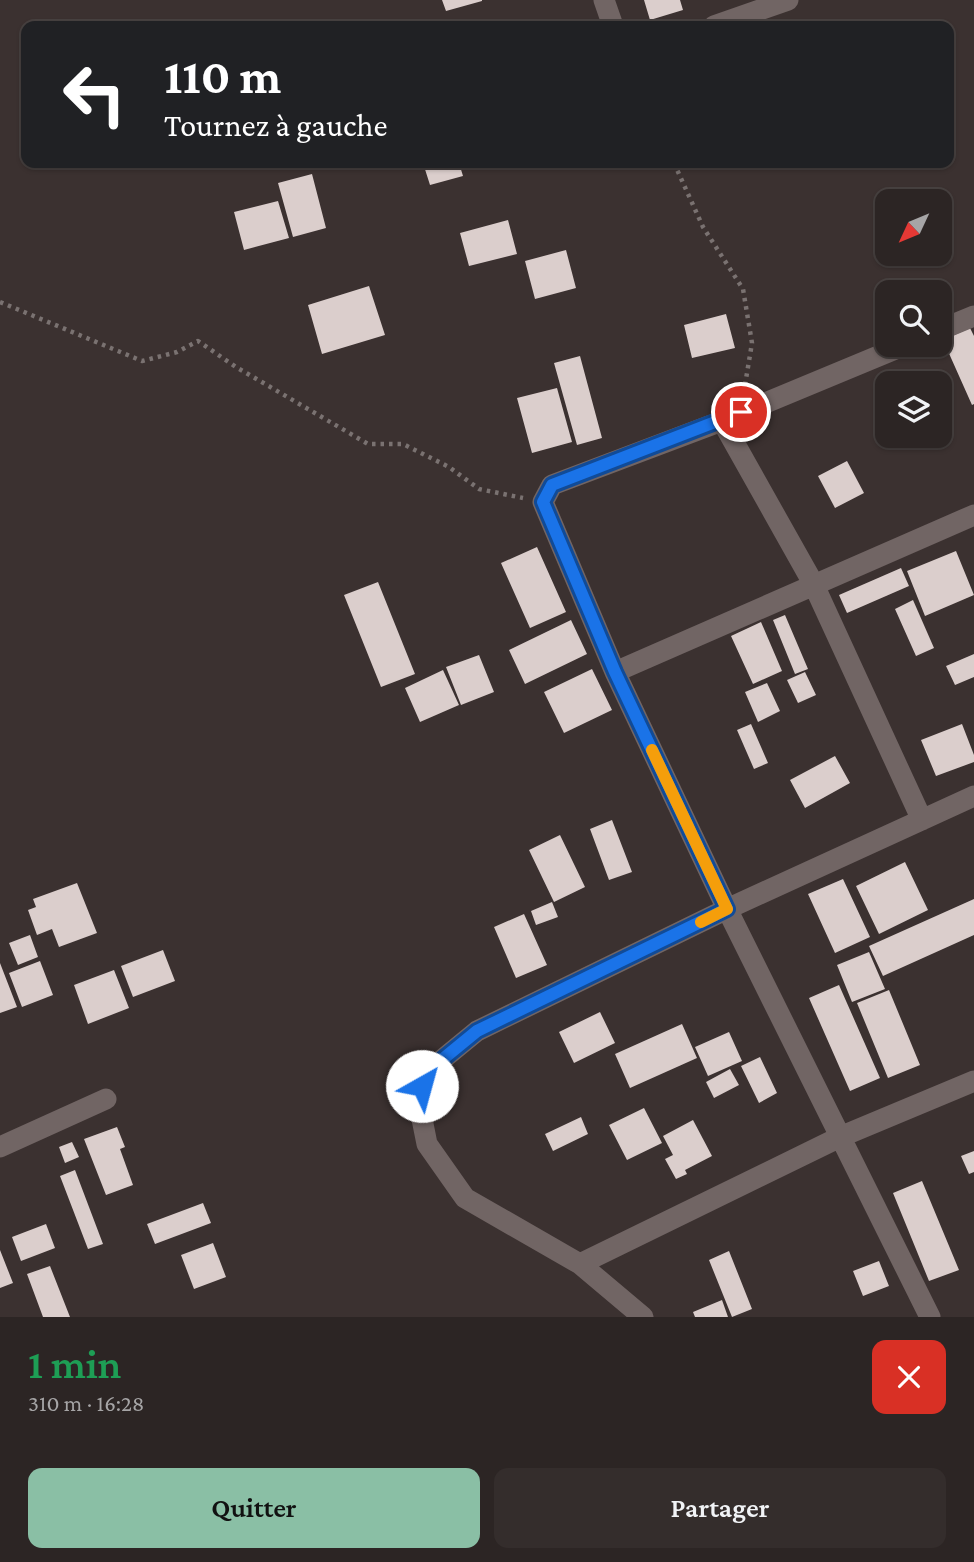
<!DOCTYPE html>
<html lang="fr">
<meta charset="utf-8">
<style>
body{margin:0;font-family:"Crimson Pro",serif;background:#342d2c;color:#f1f3f6;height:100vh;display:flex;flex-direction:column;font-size:26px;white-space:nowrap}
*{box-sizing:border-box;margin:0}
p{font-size:23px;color:#a6a5a6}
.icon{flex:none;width:38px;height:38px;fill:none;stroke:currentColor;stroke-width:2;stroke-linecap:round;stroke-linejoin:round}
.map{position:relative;height:1317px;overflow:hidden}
.side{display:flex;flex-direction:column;background:#2c2524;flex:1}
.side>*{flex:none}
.hud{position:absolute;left:21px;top:21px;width:933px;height:147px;border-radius:14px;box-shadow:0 2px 5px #0004,0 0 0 2px #484241;background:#202124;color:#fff;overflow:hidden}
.needle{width:46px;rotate:226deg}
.fabs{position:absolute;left:875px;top:189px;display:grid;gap:14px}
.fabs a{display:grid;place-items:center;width:77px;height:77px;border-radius:14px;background:#2c2524;box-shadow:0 2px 5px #0004,0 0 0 2px #484241;font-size:35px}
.pin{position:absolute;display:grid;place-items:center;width:60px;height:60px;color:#fff;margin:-30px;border:4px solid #fff;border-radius:50%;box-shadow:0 2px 7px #0007}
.me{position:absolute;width:77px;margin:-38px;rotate:38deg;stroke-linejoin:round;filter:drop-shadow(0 0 5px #0008)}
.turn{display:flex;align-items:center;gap:24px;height:147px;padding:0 28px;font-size:32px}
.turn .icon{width:91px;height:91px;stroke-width:2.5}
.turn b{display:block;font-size:49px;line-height:60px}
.round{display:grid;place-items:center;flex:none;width:74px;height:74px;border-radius:14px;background:#342d2c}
.overview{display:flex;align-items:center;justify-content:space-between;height:119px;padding:0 28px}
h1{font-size:42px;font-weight:600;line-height:52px;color:#1e9e55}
.button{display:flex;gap:14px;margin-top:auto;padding:14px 28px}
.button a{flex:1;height:80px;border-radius:14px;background:#8abfa5;color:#111;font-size:28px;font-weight:600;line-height:80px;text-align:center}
.button a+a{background:#342d2c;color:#f1f3f6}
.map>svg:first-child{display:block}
</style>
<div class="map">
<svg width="974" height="1317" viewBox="0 0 974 1317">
<rect width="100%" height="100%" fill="#3b3130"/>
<path fill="#dbcecc" d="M442,0h40v1l-36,10z
M644,0h36l3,10 -33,10z
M423,163h36l4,13 -33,9z
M312,174l14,54 -33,9 -15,-54z
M278,201l11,37 -45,12 -10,-38z
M508,220l9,34 -48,12 -9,-33z
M566,250l10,38 -41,11 -10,-38z
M369,286l16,49 -63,19 -14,-49z
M726,314l9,34 -43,10 -8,-33z
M970,328l4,8v68l-2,1 -29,-65z
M580,356l22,82 -25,7 -23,-82z
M557,388l15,54 -40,11 -15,-55z
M847,461l17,32 -29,15 -17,-32z
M537,547l29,65 -36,16 -29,-65z
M956,551l18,44 -49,21 -18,-45z
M901,568l8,18 -62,27 -8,-18z
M378,582l37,92 -34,13 -37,-92z
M913,600l21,48 -18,8 -21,-47z
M785,615l23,54 -13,5 -22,-54z
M571,620l16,34 -62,30 -16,-34z
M761,622l21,49 -29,13 -22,-48z
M974,654v23l-19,8 -9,-19z
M479,655l15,37 -33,13 -15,-38z
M592,669l20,41 -48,23 -20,-41z
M443,670l16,35 -39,17 -15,-34z
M805,672l11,23 -18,8 -11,-23z
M767,683l13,28 -22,11 -13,-30z
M751,724l17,39 -14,6 -17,-39z
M962,724l12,31v7l-38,14 -15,-36z
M835,756l15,27 -45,25 -15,-28z
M612,820l20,52 -23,8 -19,-51z
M560,835l25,52 -31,15 -25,-52z
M905,862l23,48 -49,24 -23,-48z
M843,879l27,58 -35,16 -27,-59z
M77,883l20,50 -38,14 -7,-18 -15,6 -9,-25 8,-3 -3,-8z
M974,899v36l-91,41 -14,-30z
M552,902l6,15 -22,8 -5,-14z
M524,914l23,51 -31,13 -22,-51z
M30,935l8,22 -20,8 -9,-22z
M163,950l12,31 -42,16 -12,-31z
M869,952l16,37 -33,13 -15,-37z
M40,961l13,34 -31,12 -13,-34z
M0,963l17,44 -17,6z
M114,970l15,38 -41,16 -14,-39z
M839,985l41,93 -30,13 -41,-93z
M889,990l31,75 -32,13 -31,-75z
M600,1012l15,31 -41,20 -15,-31z
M682,1024l15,34 -67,30 -15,-34z
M729,1032l13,29 -34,15 -13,-29z
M760,1057l17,36 -18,10 -18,-37z
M730,1069l9,16 -25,13 -8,-16z
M644,1108l18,35 -35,17 -18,-35z
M581,1117l7,17 -35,17 -8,-17z
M693,1120l19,36 -27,14 2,4 -11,5 -11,-20 8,-4 -10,-19z
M117,1127l8,20 -5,2 13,36 -27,10 -22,-56z
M72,1142l7,15 -14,6 -6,-16z
M974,1151v21l-5,2 -8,-18z
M75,1170l28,74 -15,5 -28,-73z
M922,1181l37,89 -30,11 -36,-88z
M203,1203l8,20 -56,21 -8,-20z
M46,1224l9,24 -34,13 -9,-24z
M213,1243l13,34 -32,12 -13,-34z
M0,1250l13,33 -13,5z
M729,1251l23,58 -20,8 -23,-57z
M879,1261l10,25 -26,10 -10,-25z
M50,1266l20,51h-27l-16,-43z
M722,1300l6,17h-33l-2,-5z"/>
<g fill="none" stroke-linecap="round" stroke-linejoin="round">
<path stroke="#7a7271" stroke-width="4.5" stroke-dasharray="3.5 5" stroke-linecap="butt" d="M674,163l29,64 40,62 9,54 -8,48
M0,302l142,59 35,-9 21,-11 38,26 132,77h35l46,23 30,22 44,9"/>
<path stroke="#716564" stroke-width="21" d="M604,0l9,26
M714,26l74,-26
M940,330l34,-14
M905,345l-183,76 -170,64 -9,17 72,170 112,237 203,408
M722,421l91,162 109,237
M615,672l359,-157
M0,1147l106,-48
M580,1264l260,-127 134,-56
M643,1317l-63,-53 -115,-66 -38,-54 -9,-45 9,-27 50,-41 250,-122 247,-113"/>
</g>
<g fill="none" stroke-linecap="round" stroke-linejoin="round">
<defs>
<path id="route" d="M422,1086l5,-14 50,-41 250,-122 -112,-237 -72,-170 9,-17 189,-73"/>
</defs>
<use href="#route" stroke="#114b97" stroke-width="18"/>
<use href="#route" stroke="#1a73e8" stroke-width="12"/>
<path stroke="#f59e0b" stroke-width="12" d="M652,750l75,159 -26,13"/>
</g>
</svg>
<div class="fabs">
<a><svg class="needle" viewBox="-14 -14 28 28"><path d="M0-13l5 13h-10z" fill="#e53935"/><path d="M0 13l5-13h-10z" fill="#a6a5a6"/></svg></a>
<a><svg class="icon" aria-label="search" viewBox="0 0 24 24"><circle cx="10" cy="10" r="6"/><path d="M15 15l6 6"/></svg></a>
<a><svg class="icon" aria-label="layers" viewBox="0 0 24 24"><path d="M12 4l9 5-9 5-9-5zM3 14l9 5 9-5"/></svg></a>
</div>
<div class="pin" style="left:741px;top:412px;background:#d93025"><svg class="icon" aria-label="arrive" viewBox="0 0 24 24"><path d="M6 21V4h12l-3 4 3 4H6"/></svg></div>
<svg class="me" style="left:422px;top:1086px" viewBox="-20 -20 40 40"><circle r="19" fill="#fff"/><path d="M0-13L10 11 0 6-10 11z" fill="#1a73e8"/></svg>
<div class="hud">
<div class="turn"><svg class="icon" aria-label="left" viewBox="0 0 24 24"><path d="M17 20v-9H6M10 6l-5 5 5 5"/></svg><div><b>110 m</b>Tournez à gauche</div></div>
</div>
</div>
<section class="side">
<div class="overview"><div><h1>1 min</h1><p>310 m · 16:28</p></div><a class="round" style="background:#d93025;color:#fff"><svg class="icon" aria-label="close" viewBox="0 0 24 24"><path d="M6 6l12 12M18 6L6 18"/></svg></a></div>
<div class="button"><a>Quitter</a><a>Partager</a></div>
</section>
